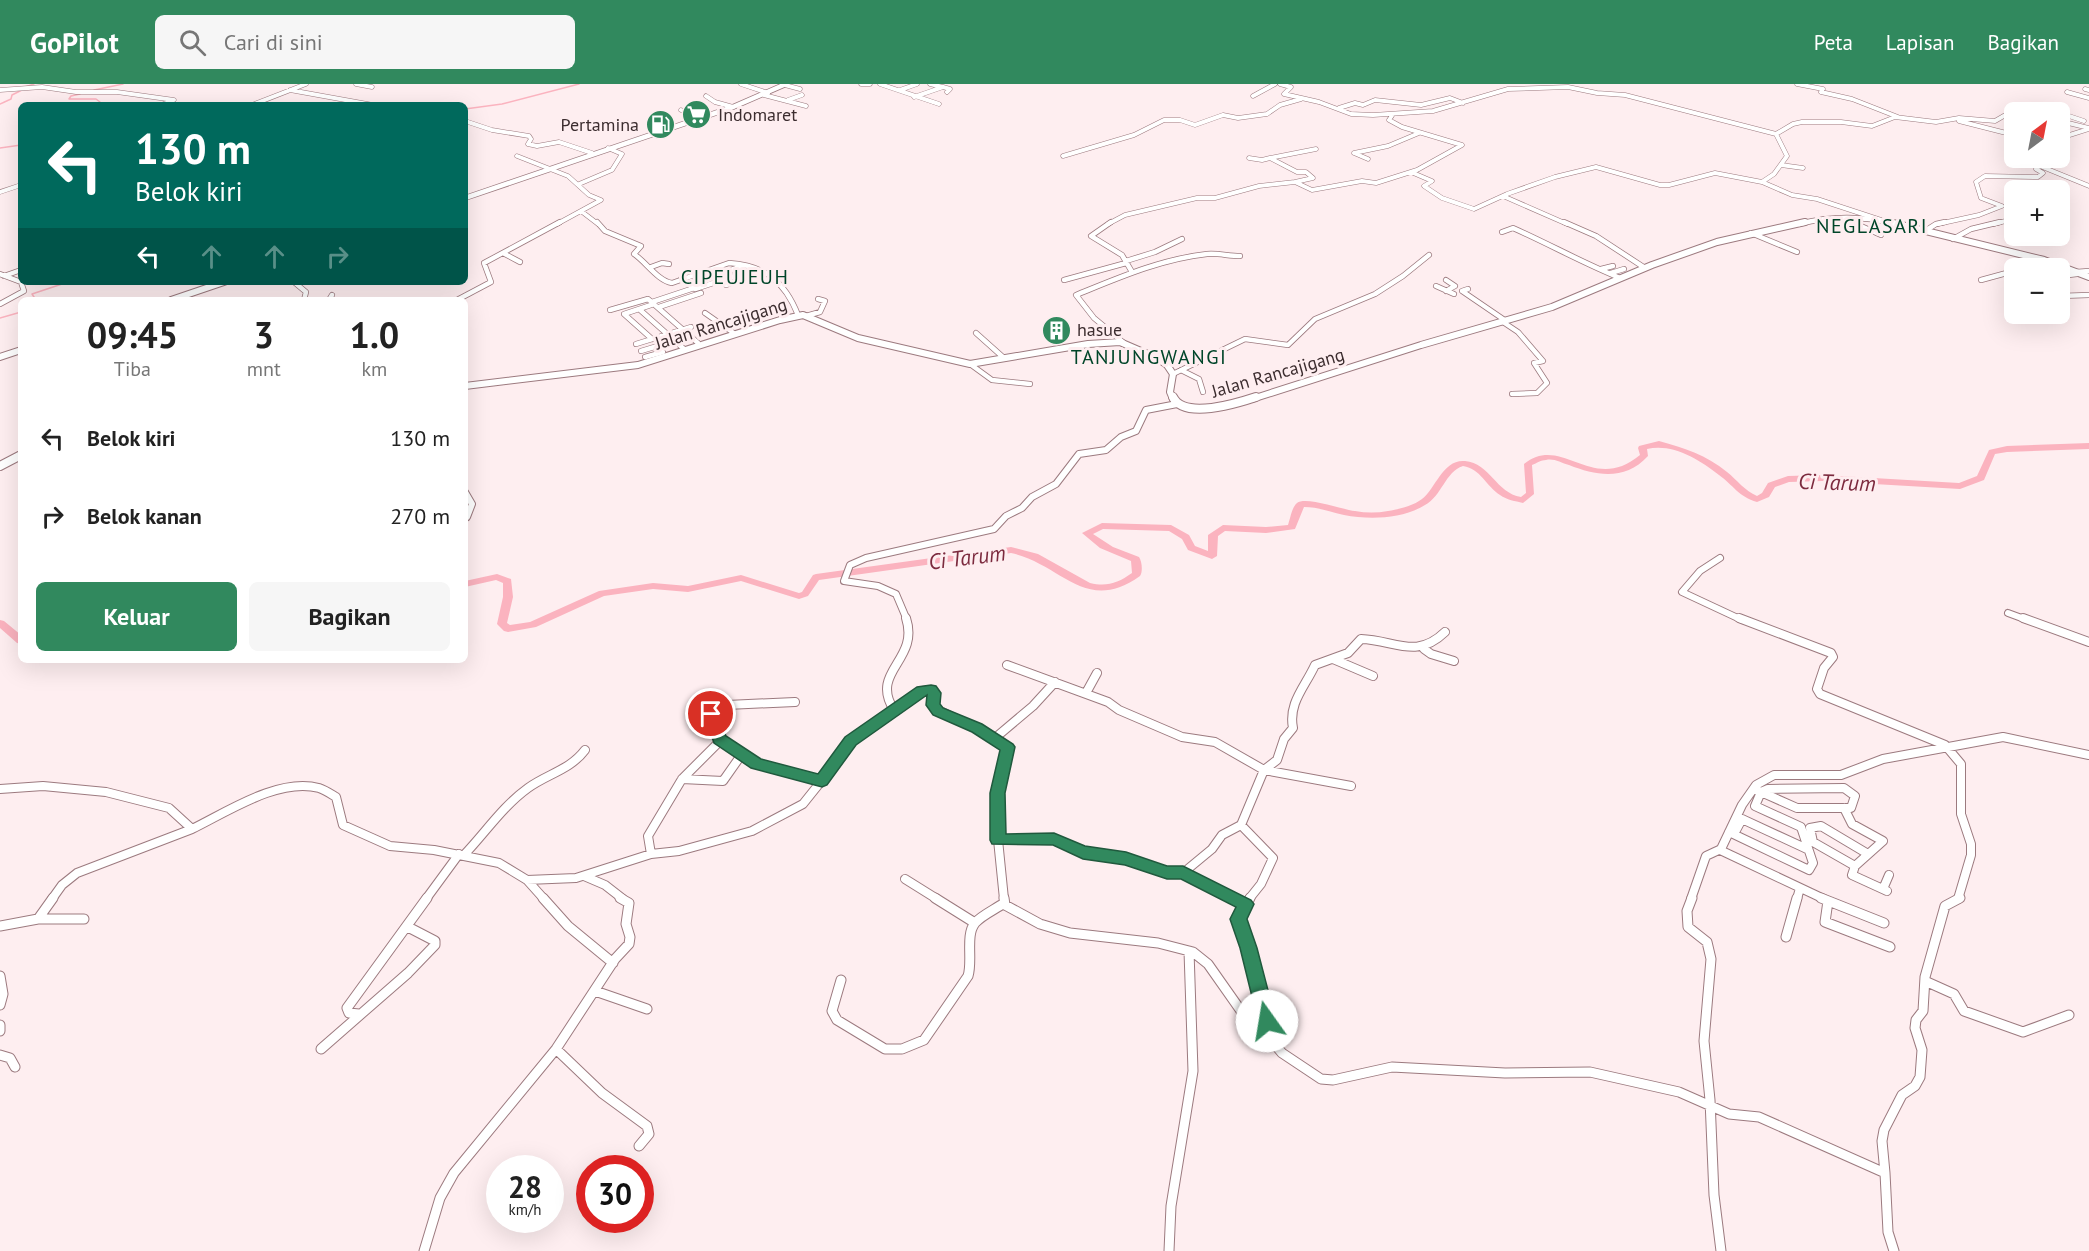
<!DOCTYPE html>
<html lang="id">
<meta charset="utf-8">
<style>
body{margin:0;font-family:"PT Sans",sans-serif;background:#f6f6f6;color:#222;height:100vh;display:flex;flex-direction:column;font-size:22px;white-space:nowrap}
*{box-sizing:border-box;margin:0}
p{font-size:20px;color:#767676}
.icon{flex:none;width:33px;height:33px;fill:none;stroke:currentColor;stroke-width:2;stroke-linecap:round;stroke-linejoin:round}
.map{position:relative;flex:1;overflow:hidden}
.sheet{position:absolute;left:18px;top:213px;width:450px;height:366px;display:flex;flex-direction:column;background:#fff;border-radius:9px;box-shadow:0 6px 24px #0002}
.sheet>*{flex:none}
.guide{position:absolute;left:18px;top:18px;width:450px;height:183px;border-radius:9px;box-shadow:0 6px 24px #0002;background:#00695c;color:#fff;overflow:hidden}
.needle{width:39px;rotate:32deg}
.controls{position:absolute;left:2004px;top:18px;display:grid;gap:12px}
.controls a{display:grid;place-items:center;width:66px;height:66px;border-radius:9px;background:#fff;box-shadow:0 6px 24px #0002;font-size:30px}
.speed{position:absolute;left:486px;top:1071px;display:flex;gap:12px;font-size:30px;font-weight:700;text-align:center}
.speed>*{display:grid;place-content:center;width:78px;height:78px;border-radius:50%;background:#fff;box-shadow:0 6px 24px #0002;line-height:1}
.speed small{font-size:15px;font-weight:400}
.speed .limit{border:9px solid #d22;background:#fff;color:#111}
.pin{position:absolute;display:grid;place-items:center;width:51px;height:51px;color:#fff;margin:-26px;border:3px solid #fff;border-radius:50%;box-shadow:0 2px 6px #0007}
.me{position:absolute;width:66px;margin:-33px;rotate:347deg;stroke-linejoin:round;filter:drop-shadow(0 0 4px #0008)}
.turn{display:flex;align-items:center;gap:21px;height:126px;padding:0 18px;font-size:27px}
.turn .icon{width:78px;height:78px;stroke-width:2.5}
.turn b{display:block;font-size:42px;line-height:51px}
.lanes{display:flex;align-items:center;height:57px;padding:0 18px;background:#0003;justify-content:center;gap:30px;direction:ltr}
.lanes .off{opacity:.35}
.eta{display:flex;justify-content:space-evenly;align-items:center;height:102px;text-align:center}
.eta b{font-size:36px;font-weight:600;line-height:42px}
.action{display:flex;gap:12px;margin-top:auto;padding:12px 18px}
.action a{flex:1;height:69px;border-radius:9px;background:#31895e;color:#fff;font-size:24px;font-weight:600;line-height:69px;text-align:center}
.action a+a{background:#f6f6f6;color:#222}
ul{padding:0;list-style:none}
li{display:flex;align-items:center;gap:18px;height:78px;padding:0 18px}
li div{flex:1}
li b{display:block;font-size:22px}
li em{font-style:normal}
header{display:flex;align-items:center;gap:36px;box-sizing:border-box;height:84px;padding:0 30px;background:#31895e;color:#fff}
header strong{font-size:28px}
nav{display:flex;gap:33px;margin-inline-start:auto;font-size:21px}
.search{width:420px;height:54px;background:#f6f6f6;display:flex;align-items:center;gap:15px;box-sizing:border-box;padding:0 21px;border-radius:9px;color:#767676;font-size:22px}
.map>svg:first-child{display:block}
</style>
<header>
<strong>GoPilot</strong>
<div class="search"><svg class="icon" aria-label="search" viewBox="0 0 24 24"><circle cx="10" cy="10" r="6"/><path d="M15 15l6 6"/></svg>Cari di sini</div>
<nav><a>Peta</a><a>Lapisan</a><a>Bagikan</a></nav>
</header>
<div class="map">
<svg width="2089" height="1167" viewBox="0 0 2089 1167">
<rect width="100%" height="100%" fill="#feeef0"/>
<g fill="none" stroke-linecap="round" stroke-linejoin="round">
<path stroke="#fbb3bf" stroke-width="1.5" d="M25,3l9,-3
M94,6l29,-6
M80,10l-9,2 -2,3h27l4,3 -4,3
M0,20l11,-5 1,-4 10,-5 -1,-2
M465,25l37,-5 77,-20
M0,64l21,-3
M36,216l-4,-6 36,-12
M0,234l21,-6"/>
<path fill="#fbb3bf" fill-rule="evenodd" d="M1659,357c26,7 47,14 68,31 10,8 18,19 30,24l5,-3 6,-10 20,-7 34,-1 137,8 18,-7 12,-26 18,-4 82,-3v6l-82,3 -12,2 -11,26 -24,9 -138,-8 -33,1 -14,5 -6,10 -12,5c-18,-5 -24,-17 -38,-27 -20,-16 -47,-32 -72,-26l1,7c-23,25 -51,20 -79,9 -8,-2 -15,-7 -23,-5 -5,0 -9,3 -14,5l2,29 -11,9c-8,-2 -16,-3 -23,-8 -14,-9 -19,-26 -37,-29 -18,6 -21,30 -38,39 -23,14 -55,15 -81,10 -14,-3 -26,-8 -40,-8l-9,22 -29,4 -41,-2 -7,5 -1,20 -5,3 -24,-9 -6,-11 -13,-8 -66,-2 -10,5 20,13 26,10c3,4 4,15 1,19 -55,39 -78,-12 -129,-23l-192,27 -11,16 -9,3 -58,-18 -53,11 -35,-3 -49,7 -68,31 -28,5 -4,-1 -7,-7 6,-27v-14l-7,-3 -31,7v-6l32,-7 14,5 2,18 -6,26 3,2 20,-3 69,-31 54,-8 35,3 53,-11 58,18 3,-1 11,-17 3,-1 195,-27 27,7 52,29c17,4 28,0 42,-10l-1,-12 -31,-13 -18,-15 20,-10 69,2 18,10 6,11 13,5v-16l15,-10 43,2 22,-2c2,-6 4,-18 9,-22 9,-7 46,7 58,8 11,2 22,2 33,0 11,-2 25,-5 34,-12 14,-11 21,-40 43,-38 25,2 31,32 56,36l5,-4 -2,-29c38,-31 68,31 116,-9l-2,-7 1,-2z
M0,536l4,1 17,14v9l-4,-1 -17,-15z"/>
<defs>
<path id="minor-far4" d="M356,0l16,3
M741,0l27,9
M861,0h9
M880,0l59,20
M1280,0l11,3 -7,7 35,8 32,12 22,1 60,-4 75,-22 60,-2 29,6 28,2 151,39
M1797,0l26,5 -2,3 31,7 46,18
M785,1l15,4
M943,3l7,2 -3,3
M2085,5l4,1
M0,6l42,-3 34,5h41l57,8 -13,5
M290,6l83,15
M900,6l17,-6
M2067,8l22,6
M764,11l42,11
M706,12l9,6 18,5
M1253,12l22,-12
M914,13l29,-10 -13,-3
M788,16l14,-5
M252,21l54,-21
M1339,24l16,-5 8,2 12,-5 46,5 29,-7 13,5
M681,26l19,8
M2043,28h4
M2060,29l24,8
M465,37l27,9 37,6 2,3 -3,5 9,2 22,-4 33,11
M1959,37l55,14
M2060,37l29,7
M2060,54l29,-9
M1354,69l34,-7 31,-13
M1354,69l14,6
M517,72l51,20 21,19 12,5 -44,24
M1063,72l71,-21 30,-15h16l15,5 28,-10 15,3 29,-4 13,-9 21,-6
M1249,74l13,2 8,-2
M1781,81l22,3
M2040,82l49,20
M1411,88l21,9 -8,5 18,12 32,11 33,-15 48,-17 41,-10 64,18h9l46,-12 47,9
M1295,98l18,-4 -7,-6h-9l-27,-14 46,-9
M579,100l33,-14 10,-16 -14,-6
M0,108l21,-7
M1503,112l64,28
M581,127l17,13
M1843,134l12,6
M1881,136l-64,-21 -25,-4 -30,-13 12,-8 13,-18 -11,-22 17,-10 9,-2h39l31,4 23,-9 41,5 23,-4 36,3 19,-11 16,2
M1108,140l17,-9 72,-17h18l44,-12 36,-4 17,8 50,-9 14,2 41,-13 45,-25 -60,-18 -13,-7 4,-6
M1938,140l41,-9 23,-9 -21,-8 -5,-16 9,-6 53,1 5,-4 -7,-4 4,-3 -4,-2 5,-6
M1994,140l19,-5 1,-7"/>
<path id="minor-far3" d="M597,138l8,9 36,15 -7,8c12,8 24,27 38,29l57,-20c36,2 56,19 69,52
M1111,138l-20,14 31,19 10,17
M1564,138l32,14 49,32
M1852,138l29,13
M1925,147l11,-7 9,-2
M1502,148l11,-4c36,16 70,35 107,50
M1751,149l46,19
M1953,155l18,-10 29,-7
M503,169l17,9
M1126,177l29,-9 27,-13
M651,183l11,-4 7,1
M1601,185l12,-3
M2076,188l13,-1
M1611,189l13,-4
M0,190l21,8
M4,192l17,-6
M2060,192l17,-2
M1064,196l62,-17
M1446,196l9,6 -9,5
M1981,196l33,-9
M719,197l7,4 37,-12
M294,198l12,10 -2,8
M688,200l55,-18
M1436,202l18,8
M695,205l58,-19
M1468,205l-6,2 44,30
M2060,212l29,-1
M329,216l3,-5
M457,216l34,-18 -7,-19 76,-41
M652,218l42,-14 -13,-9
M0,220l24,-13 -3,-9
M654,220l-15,5 45,40
M659,223l42,-14
M639,225l-15,5 28,25
M610,226l38,-11 50,44
M705,229l30,21
M806,232l14,-4 5,-11 -7,-2
M1503,238l15,10 25,29 -9,2 13,20 -10,10 -25,1
M976,249l28,25
M1124,259l-30,-25 -18,-23c42,-17 85,-36 131,-41 11,-1 22,2 33,2
M636,260l55,-17
M641,267l33,-10
M645,273l18,-5 -6,-6
M970,280l22,16 38,4
M1181,286l18,9 4,13
M1173,290l72,-35 43,6 27,-26 60,-25 28,-18 26,-21"/>
<path id="minor-far2" d="M465,408l7,12 -5,13
M1720,474l-20,13 -18,21 60,28
M2008,529l19,7
M907,536l-11,-26 -18,-8 -34,-5 6,-16 16,-7 128,-29 12,-13 16,-8 10,-11 24,-13 23,-30 27,-4 15,-13 15,-6 10,-21 31,-6"/>
<path id="minor-far1" d="M906,534c14,43 -37,53 -12,92l28,-19 9,-1 3,3 -1,12 5,5 52,25 18,12 -10,41 -2,32 8,79
M1739,534l92,35 2,4 -9,11 -7,21 3,5 125,51 16,19v50l10,30v11l-13,44
M2023,534l66,24
M1424,565l7,5 23,7
M1333,575l40,17
M1007,581l101,37 11,8 63,27 33,5 49,28 87,16
M1086,609l11,-20
M795,618l-68,3 -15,8 -2,5 10,21 37,25 65,17
M995,654l38,-32 22,-24
M682,695l41,2 19,-27
M1844,704l11,8 -4,12h-54l-36,-16 7,-3z
M0,705l43,-3 63,6 63,16 23,21c35,-17 87,-52 127,-41 6,2 12,6 17,9l7,28 47,21 44,4 65,13 28,17 49,-2 75,-24 28,-3 73,-20 51,-27 44,-55 3,-8 44,-31
M1754,705l7,3
M1844,724l8,16 31,17 -28,25 -3,9 35,16
M1241,741l32,33 -12,26 -12,15
M1729,748l80,38 4,-7 -12,-36 -46,-21 6,-14
M1734,750l8,-15 65,30
M998,756l56,-1 29,14 43,5 41,15h16l29,-24 10,-14 19,-10 23,-55 13,-10 7,-21 9,-11c-5,-25 12,-41 22,-63l33,-12 13,-14c34,1 55,21 84,-7
M1720,766l104,49
M651,770l-3,-18 34,-57 39,-39
M464,771c21,-22 39,-49 64,-67 19,-14 42,-18 57,-38
M1855,782l-42,-24 -3,-14 11,-2 47,28
M1183,789l52,26
M584,792l21,9 18,14
M905,795l32,20
M527,796l17,19
M1883,805l6,-14
M52,815l10,-14 15,-12 115,-44
M426,815l33,-45
M1691,815l15,-43 15,-7 21,-44 14,-20 18,-10h67l42,-16 120,-22 86,18
M1797,815l3,-11"/>
<path id="minor" d="M543,814l25,28 45,37
M935,814l40,25
M1004,814l1,7 35,19 30,9 88,10 35,9 15,12 38,54 20,16 16,19 39,26 12,1 59,-13 113,6 85,-1 89,20 50,22 30,3 126,56 -3,-32 2,-11 18,-35 13,-9 5,-9 2,-27 -7,-22 1,-8 7,-9 2,-34 20,-71 15,-8
M1232,814l13,6
M1250,814l-11,21c10,38 29,75 27,115
M1692,814l-5,13 1,16 19,15 4,17 -7,82 6,59 4,95 7,56
M1821,814l63,25
M1828,817l-3,21 65,25
M38,835l15,-21
M0,842l38,-7h46
M1786,853l11,-39
M0,892l3,18 -3,11
M841,896l-9,31 5,9 48,29h17l22,-9 44,-64c5,-15 -3,-41 7,-53 7,-8 21,-14 29,-20
M1925,897l29,13 10,17 59,21 46,-17
M595,907l52,18
M359,930l-10,-1 -2,-5 80,-110
M0,941v6
M321,965l87,-76 27,-28v-4l-27,-14
M556,965l46,44 45,33 2,8 -10,12
M0,971l10,3 5,9
M1885,1089l3,59 6,19
M424,1167l16,-53 14,-25 102,-124 59,-90 14,-15 1,-7 -4,-13 3,-21 -9,-5
M1169,1167l2,-45 22,-135 -4,-120"/>
<path id="major-far2" d="M465,114l268,-91 53,-23
M1799,140c31,-8 65,-8 96,0"/>
<path id="major-far1" d="M1889,138l155,38 45,17
M171,216l53,-18
M0,273l21,-7
M465,302l173,-21 142,-45 23,-5 55,23 112,26 118,-20 32,-2 37,16 10,7 6,9 -3,18 3,7
M1252,315l169,-54 131,-38 100,-42 65,-23 88,-20"/>
<path id="major" d="M1173,313c11,23 65,6 83,0
M0,382l21,-11"/>
</defs>
<use href="#minor-far4" stroke="#9c7a7f" stroke-width="5"/>
<use href="#minor-far3" stroke="#9c7a7f" stroke-width="6"/>
<use href="#minor-far2" stroke="#9c7a7f" stroke-width="8"/>
<use href="#minor-far1" stroke="#9c7a7f" stroke-width="10"/>
<use href="#minor" stroke="#9c7a7f" stroke-width="11"/>
<use href="#major-far2" stroke="#9c7a7f" stroke-width="6"/>
<use href="#major-far1" stroke="#9c7a7f" stroke-width="8"/>
<use href="#major" stroke="#9c7a7f" stroke-width="10"/>
<use href="#minor-far4" stroke="#fff" stroke-width="4"/>
<use href="#minor-far3" stroke="#fff" stroke-width="4.5"/>
<use href="#minor-far2" stroke="#fff" stroke-width="6"/>
<use href="#minor-far1" stroke="#fff" stroke-width="8"/>
<use href="#minor" stroke="#fff" stroke-width="9"/>
<use href="#major-far2" stroke="#fff" stroke-width="4.5"/>
<use href="#major-far1" stroke="#fff" stroke-width="6"/>
<use href="#major" stroke="#fff" stroke-width="8"/>
</g>
<path fill="#31895e" stroke="#20593d" stroke-width="1.5" d="M931,601l5,1 5,7 -1,11 3,4 39,16 31,20 2,3 -10,46 1,41 48,-1 31,13 41,6 41,14h16l68,34 3,4 -7,15 10,29 19,73 -3,6 -6,2 -7,-2 -2,-6 -18,-73 -10,-29 6,-12 -55,-28h-14l-42,-14 -42,-6 -30,-14 -61,-1 -2,-4v-47l10,-43 -28,-18 -39,-17 -7,-10 1,-10 -71,50 -29,40 -5,2 -71,-19 -37,-25 -10,-29 7,-5 5,2 10,25 35,23 57,15 27,-37 72,-50z"/>
<defs>
<symbol id="supermarket-disc" viewBox="-11 -11 22 22"><circle r="9.5" fill="#31895e" stroke="#feeef0"/><path d="M-6-5.5h2.5l.6 2H6L4.5 2H-2.5L-4.4-4H-6ZM-1.5 3.2a1.3 1.3 0 1 0 .1 0ZM3 3.2a1.3 1.3 0 1 0 .1 0Z" fill="#fff"/></symbol>
<symbol id="fuel-disc" viewBox="-11 -11 22 22"><circle r="9.5" fill="#31895e" stroke="#feeef0"/><path d="M-5.5-6h7V0h2V4h1.3V-2.5L3-4.5l.8-.8L6-3V5H2.5V1h-1V6h-7ZM-4.2-4.7v3.2H.2V-4.7Z" fill="#fff"/></symbol>
<symbol id="building-disc" viewBox="-11 -11 22 22"><circle r="9.5" fill="#31895e" stroke="#feeef0"/><path d="M-4-6H4V6H1V3H-1V6H-4ZM-2.5-4.3h1.7v1.8h-1.7ZM.8-4.3h1.7v1.8H.8ZM-2.5-1h1.7V.8h-1.7ZM.8-1h1.7V.8H.8Z" fill="#fff"/></symbol>
</defs>
<g fill-rule="evenodd">
<use href="#supermarket-disc" x="680" y="14" width="33" height="33"/>
<use href="#fuel-disc" x="644" y="24" width="33" height="33"/>
<use href="#building-disc" x="1040" y="230" width="33" height="33"/>
</g>
<g text-anchor="middle" stroke-width="6" stroke-linejoin="round" paint-order="stroke">
<g font-size="18" fill="#3c2d2f" stroke="#feeef0" text-anchor="start">
<text x="718" y="37">Indomaret</text>
<text x="639" y="47" text-anchor="end">Pertamina</text>
<text x="1077" y="252">hasue</text>
</g>
<g font-size="18" fill="#3c2d2f" stroke="#feeef0">
<text transform="translate(721 240) rotate(-17)" y="6">Jalan Rancajigang</text>
<text transform="translate(1278 289) rotate(-16)" y="6">Jalan Rancajigang</text>
</g>
<g font-size="20" letter-spacing="1.5" fill="#004529" stroke="#feeef0">
<text x="1872" y="149">NEGLASARI</text>
<text x="735" y="200">CIPEUJEUH</text>
<text x="1149" y="280">TANJUNGWANGI</text>
</g>
<g font-size="22" font-style="italic" fill="#7c2a3e" stroke="#feeef0">
<text transform="translate(1837 398) rotate(2)" y="8">Ci Tarum</text>
<text transform="translate(967 473) rotate(-7)" y="8">Ci Tarum</text>
</g>
</g>
</svg>
<div class="controls">
<a><svg class="needle" viewBox="-14 -14 28 28"><path d="M0-13l5 13h-10z" fill="#e53935"/><path d="M0 13l5-13h-10z" fill="#767676"/></svg></a>
<a>+</a>
<a>−</a>
</div>
<div class="speed"><div>28<small>km/h</small></div><div class="limit">30</div></div>
<div class="pin" style="left:711px;top:630px;background:#d93025"><svg class="icon" aria-label="arrive" viewBox="0 0 24 24"><path d="M6 21V4h12l-3 4 3 4H6"/></svg></div>
<svg class="me" style="left:1267px;top:937px" viewBox="-20 -20 40 40"><circle r="19" fill="#fff"/><path d="M0-13L10 11 0 6-10 11z" fill="#31895e"/></svg>
<div class="guide">
<div class="turn"><svg class="icon" aria-label="left" viewBox="0 0 24 24"><path d="M17 20v-9H6M10 6l-5 5 5 5"/></svg><div><b>130 m</b>Belok kiri</div></div>
<div class="lanes"><svg class="icon" aria-label="left" viewBox="0 0 24 24"><path d="M17 20v-9H6M10 6l-5 5 5 5"/></svg><svg class="icon off" aria-label="ahead" viewBox="0 0 24 24"><path d="M12 20V5M6 11l6-6 6 6"/></svg><svg class="icon off" aria-label="ahead" viewBox="0 0 24 24"><path d="M12 20V5M6 11l6-6 6 6"/></svg><svg class="icon off" aria-label="right" viewBox="0 0 24 24"><path d="M7 20v-9h11M14 6l5 5-5 5"/></svg></div>
</div>
<section class="sheet">
<div class="eta">
<div><b>09:45</b><p>Tiba</p></div>
<div><b>3</b><p>mnt</p></div>
<div><b>1.0</b><p>km</p></div>
</div>
<ul>
<li><svg class="icon" aria-label="left" viewBox="0 0 24 24"><path d="M17 20v-9H6M10 6l-5 5 5 5"/></svg><div><b>Belok kiri</b></div><em>130 m</em></li>
<li><svg class="icon" aria-label="right" viewBox="0 0 24 24"><path d="M7 20v-9h11M14 6l5 5-5 5"/></svg><div><b>Belok kanan</b></div><em>270 m</em></li>
</ul>
<div class="action"><a>Keluar</a><a>Bagikan</a></div>
</section>
</div>
